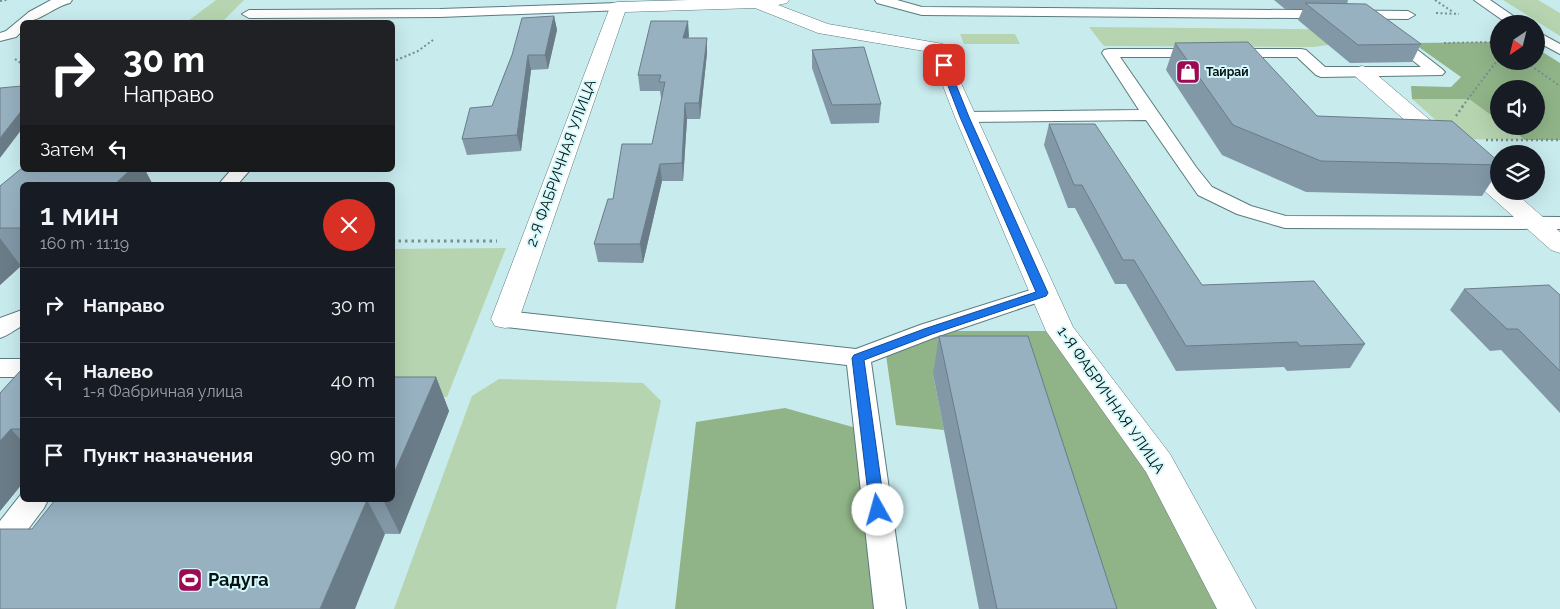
<!DOCTYPE html>
<html lang="ru">
<meta charset="utf-8">
<style>
body{margin:0;font-family:Raleway,sans-serif;background:#242831;color:#f1f3f6;height:100vh;display:flex;flex-direction:column;font-size:19px;white-space:nowrap}
*{box-sizing:border-box;margin:0}
p{font-size:16px;color:#9ea1a6}
.icon{flex:none;width:28px;height:28px;fill:none;stroke:currentColor;stroke-width:2;stroke-linecap:round;stroke-linejoin:round}
.map{position:relative;flex:1;overflow:hidden}
.drawer{position:absolute;left:20px;top:182px;width:375px;height:320px;display:flex;flex-direction:column;background:#171b24;border-radius:8px;box-shadow:0 5px 20px #0002}
.drawer>*{flex:none}
.hud{position:absolute;left:20px;top:20px;width:375px;height:152px;border-radius:8px;box-shadow:0 5px 20px #0002;background:#202124;color:#fff;overflow:hidden}
.needle{width:32px;rotate:215deg}
.controls{position:absolute;left:1490px;top:15px;display:grid;gap:10px}
.controls a{display:grid;place-items:center;width:55px;height:55px;border-radius:50%;background:#171b24;box-shadow:0 5px 20px #0002;font-size:25px}
.pin{position:absolute;display:grid;place-items:center;width:42px;height:42px;color:#fff;margin:-21px;border-radius:10px;box-shadow:0 2px 8px #0006}
.me{position:absolute;width:55px;margin:-28px;rotate:353deg;stroke-linejoin:round;filter:drop-shadow(0 0 4px #0008)}
.turn{display:flex;align-items:center;gap:18px;height:105px;padding:0 20px;font-size:22px}
.turn .icon{width:65px;height:65px;stroke-width:2.5}
.turn b{display:block;font-size:35px;line-height:42px}
.then{display:flex;align-items:center;height:48px;padding:0 20px;background:#0003;gap:10px;font-size:19px}
.round{display:grid;place-items:center;flex:none;width:52px;height:52px;border-radius:26px;background:#242831}
.headline{display:flex;align-items:center;justify-content:space-between;height:85px;padding:0 20px}
h1{font-size:30px;font-weight:600;line-height:38px}
ul{padding:0;list-style:none}
li{display:flex;align-items:center;gap:15px;height:75px;padding:0 20px;border-top:1px solid #363941}
li div{flex:1}
li b{display:block;font-size:19px}
li em{font-style:normal}
.map>svg:first-child{display:block}
</style>
<div class="map">
<svg width="1560" height="609" viewBox="0 0 1560 609">
<rect width="100%" height="100%" fill="#c8ebee"/>
<path fill="#b6d4af" d="M216,0h28l-22,22h-109l4,-2 71,1z
M1503,0h35l22,13v23z
M1089,27l294,3 -55,15 -15,2 -209,-1z
M960,34h55l5,10h-56z
M1412,99h57l30,22v5h8l18,14 -68,-1z
M506,248l-59,149h-54l-1,-148z
M499,379l144,4 18,18 -45,208h-222l78,-213z"/>
<path fill="#90b488" d="M1499,42v19h37v-13l24,15v77h-35l-18,-14h29v-37h-37v32l-30,-22h-57l-1,-13 40,1 10,-10 -48,-34z
M928,331h132l177,278h-149l-155,-235 11,56 -48,-5 -11,-77z
M785,408l82,23 23,178h-215l21,-187z"/>
<g fill="none" stroke-linecap="round" stroke-linejoin="round">
<defs>
<path id="service" d="M51,0h21l-2,3c-17,4 -30,19 -48,19v9l-6,6 -16,4v-8l6,-2 23,-19z
M875,0h22l25,7 486,4 7,4 -7,4 -486,-4 -45,-12z
M1474,0h16l35,24h-17z
M618,3l7,4 -2,3 -183,7 -191,1 -7,-4 7,-4 191,-1z
M1536,31l24,13v10l-24,-13z
M1392,33l5,1 45,35 3,3 -3,3 -121,2 -5,-2 -19,-18h-177l76,110 16,20 39,19 35,10 274,1v12l-275,-1 -7,-2 -41,-12 -39,-19 -52,-75 -181,2 -6,-1 -2,-4 2,-4 6,-1 174,-2 -37,-57 2,-3 5,-1h192l5,1 19,17h96l-34,-27 -2,-3 2,-3z
M231,170h19l-13,15h-19z
M1043,286l8,2 3,5 -3,5 -115,39 -65,25 35,247h-32l-27,-244 -342,-38 -8,-3 -3,-5 3,-5 8,-3 351,38 64,-24z
M22,310v16c-8,4 -13,9 -22,12v-20z
M0,359h22v18h-22z
M22,493v7h26l-4,8 -33,44 -11,4v-35z"/>
<path id="minor" d="M690,0h99l-2,3 -9,2 50,19 115,20 130,283 97,127 86,155h-39l-71,-137 -100,-141 -91,-214 -25,-65 -112,-19 -63,-25 -130,4 -106,307 -4,7 -10,2 -10,-2 -4,-7 119,-312 2,-4 6,-1z
M1362,66l7,2 130,111v12h14l47,41v21l-9,-3 -196,-174 -2,-4 2,-4z"/>
</defs>
<use href="#service" stroke="#5b7b7e" stroke-width="2"/>
<use href="#minor" stroke="#5b7b7e" stroke-width="1"/>
<path stroke="#768f91" stroke-width="2" stroke-dasharray="2 2.5" stroke-linecap="butt" d="M1435,0l18,12
M0,1l7,-1
M1436,13l23,1
M1444,43l52,-1
M15,59l7,5
M392,62l26,-11 15,-11
M1527,63l33,23
M1462,107l37,-49"/>
<path stroke="#768f91" stroke-width="2.5" stroke-dasharray="2 3" stroke-linecap="butt" d="M1456,116l7,-10
M1486,140h74"/>
<path stroke="#768f91" stroke-width="3" stroke-dasharray="2.5 4" stroke-linecap="butt" d="M392,241h105"/>
<use href="#service" fill="#fff" fill-rule="evenodd"/>
<use href="#minor" fill="#fff" fill-rule="evenodd"/>
</g>
<path fill="#8298a6" d="M1274,0h74l-1,4 74,40 -9,18 -62,1 -52,-43 5,-11h-18z
M554,16l3,14 -9,39 -17,1 -10,81 -54,4 -5,-16 30,-33 20,-51z
M688,21v17l19,15 -7,66h-13l-4,62h-21l-19,82 -45,-1 -4,-18 19,-45 39,-55 10,-46h-1l-1,-7h-20l-2,-16z
M1175,43l142,73 182,46v8l-17,26 -176,-4 -84,-37 -56,-85z
M812,50l69,54 -2,19 -48,1 -19,-56z
M1049,124l153,161 163,59 -15,24 -63,3 -3,-4 -108,4 -50,-87h-11l-40,-76h-7l-24,-63z
M22,170h123l8,15h-131v81h-1l-21,19v-99z
M1464,289l96,6v118l-59,-63 -11,1 -40,-41z
M939,336l178,273h-138l-46,-235z
M22,369v115l-22,27v-118z
M436,377l13,34 -49,123 -368,-5z"/>
<path fill="#6a7c87" d="M554,16l3,14 -9,39 -3,-14z
M688,21l1,15 -5,18 -1,-16z
M707,38v15l-7,66 -1,-16z
M528,55l3,15 -10,81 -4,-16z
M685,103l2,16 -4,62 -1,-18z
M22,110v19l-22,29v-20z
M660,164l2,17 -19,82 -3,-19z
M130,170h15l8,15h-39z
M0,238l21,28 -21,19z
M436,377l13,34 -49,123 -17,-34h9v-22z
M11,429l11,12v43l-22,27v-70z
M367,500l18,34 -30,75h-35z"/>
<path fill="#97b1c1" stroke="#6a7c87" d="M1305,3l61,1 55,40 -63,1z
M554,16l-9,39h-17l-11,80 -55,4 8,-31 22,-2 20,-51 10,-37z
M651,21h37l-5,17h24l-8,65h-14l-3,60 -22,1 -20,80h-46l14,-45h5l9,-55h30l13,-62h-6l2,-7h-23z
M1248,42l69,74 135,5 47,41v3l-178,-4 -88,-36 -58,-82z
M864,47l17,57 -49,1 -20,-55z
M22,86v24l-22,28v-50z
M1049,124h46l107,161 112,-4 51,63 -65,2 -3,-4 -111,4 -52,-86h-11l-41,-75h-8z
M22,168v2h108l-16,15h-92v43h-22v-42z
M1549,285l11,10v76l-42,-42h-11l-43,-40z
M939,336h89l89,273h-120z
M22,369v60h-11l-11,12v-48z
M392,377h44l-44,101z
M55,500h328h-16l-47,109h-320v-80h32z"/>
<path fill="#1a73e8" stroke="#114b97" d="M941,63l7,2 21,52 79,176 -2,3 -114,38 -68,26 21,150 -2,4 -5,2 -6,-2 -2,-4 -18,-152 2,-3 70,-26 112,-37 -76,-175 -20,-52z"/>
<defs>
<symbol id="shop-square" viewBox="-11 -11 22 22"><rect x="-9" y="-9" width="18" height="18" rx="4" fill="#9e0953" stroke="#d5f9fb"/><path d="M-5-2.5h2.3a2.7 3.5 0 0 1 5.4 0H5L5.5 6h-11ZM-1.5-2.5h3a1.5 2.3 0 0 0-3 0Z" fill="#fff"/></symbol>
<symbol id="stadium-square" viewBox="-11 -11 22 22"><rect x="-9" y="-9" width="18" height="18" rx="4" fill="#9e0953" stroke="#d5f9fb"/><path d="M0-5a6.5 5 0 1 0 0 10a6.5 5 0 1 0 0-10ZM-3.5-1.8h7v3.6h-7Z" fill="#fff"/></symbol>
</defs>
<g fill-rule="evenodd">
<use href="#shop-square" x="1174" y="58" width="28" height="28"/>
<use href="#stadium-square" x="176" y="566" width="28" height="28"/>
</g>
<g text-anchor="middle" stroke-width="4" stroke-linejoin="round" paint-order="stroke">
<g font-size="12" font-weight="bold" fill="#051112" stroke="#d5f9fb" text-anchor="start">
<text x="1206" y="76">Тайрай</text>
</g>
<g font-size="15" fill="#051112" stroke="#d5f9fb">
<text transform="translate(561 163) rotate(-70)" y="5">2-Я ФАБРИЧНАЯ УЛИЦА</text>
<text transform="translate(1111 400) rotate(55)" y="5">1-Я ФАБРИЧНАЯ УЛИЦА</text>
</g>
<g font-size="18" font-weight="bold" fill="#051112" stroke="#d5f9fb" text-anchor="start">
<text x="208" y="586">Радуга</text>
</g>
</g>
</svg>
<div class="controls">
<a><svg class="needle" viewBox="-14 -14 28 28"><path d="M0-13l5 13h-10z" fill="#e53935"/><path d="M0 13l5-13h-10z" fill="#9ea1a6"/></svg></a>
<a><svg class="icon" aria-label="sound" viewBox="0 0 24 24"><path d="M4 9h4l5-4v14l-5-4H4zM17 9q2 3 0 6"/></svg></a>
<a><svg class="icon" aria-label="layers" viewBox="0 0 24 24"><path d="M12 4l9 5-9 5-9-5zM3 14l9 5 9-5"/></svg></a>
</div>
<div class="pin" style="left:944px;top:65px;background:#d93025"><svg class="icon" aria-label="arrive" viewBox="0 0 24 24"><path d="M6 21V4h12l-3 4 3 4H6"/></svg></div>
<svg class="me" style="left:878px;top:510px" viewBox="-20 -20 40 40"><circle r="19" fill="#fff"/><path d="M0-13L10 11 0 6-10 11z" fill="#1a73e8"/></svg>
<div class="hud">
<div class="turn"><svg class="icon" aria-label="right" viewBox="0 0 24 24"><path d="M7 20v-9h11M14 6l5 5-5 5"/></svg><div><b>30 m</b>Направо</div></div>
<div class="then">Затем<svg class="icon" aria-label="left" viewBox="0 0 24 24"><path d="M17 20v-9H6M10 6l-5 5 5 5"/></svg></div>
</div>
<section class="drawer">
<div class="headline"><div><h1>1 мин</h1><p>160 m · 11:19</p></div><a class="round" style="background:#d93025;color:#fff"><svg class="icon" aria-label="close" viewBox="0 0 24 24"><path d="M6 6l12 12M18 6L6 18"/></svg></a></div>
<ul>
<li><svg class="icon" aria-label="right" viewBox="0 0 24 24"><path d="M7 20v-9h11M14 6l5 5-5 5"/></svg><div><b>Направо</b></div><em>30 m</em></li>
<li><svg class="icon" aria-label="left" viewBox="0 0 24 24"><path d="M17 20v-9H6M10 6l-5 5 5 5"/></svg><div><b>Налево</b><p>1-я Фабричная улица</p></div><em>40 m</em></li>
<li><svg class="icon" aria-label="arrive" viewBox="0 0 24 24"><path d="M6 21V4h12l-3 4 3 4H6"/></svg><div><b>Пункт назначения</b></div><em>90 m</em></li>
</ul>
</section>
</div>
